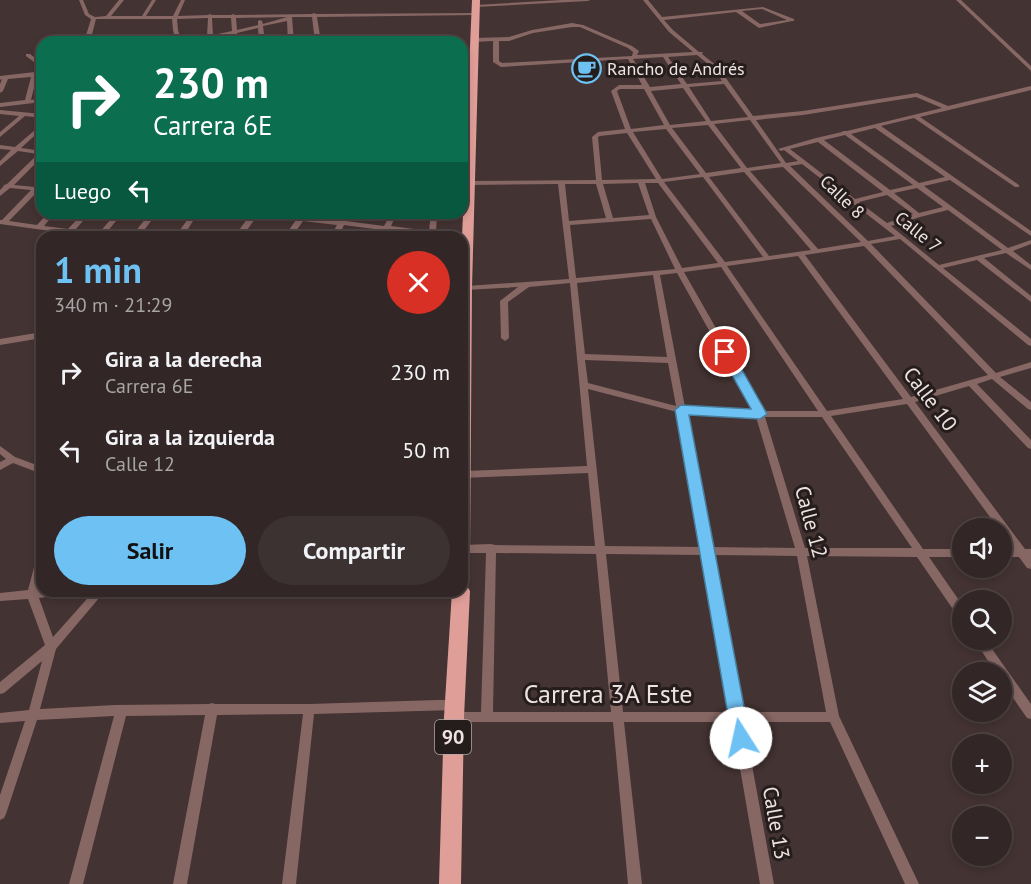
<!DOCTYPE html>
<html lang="es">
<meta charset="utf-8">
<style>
body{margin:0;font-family:"PT Sans",sans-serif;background:#3d3232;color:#f1f3f6;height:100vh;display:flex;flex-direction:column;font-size:22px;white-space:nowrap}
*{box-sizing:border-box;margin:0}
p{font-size:20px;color:#a8a5a7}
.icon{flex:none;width:33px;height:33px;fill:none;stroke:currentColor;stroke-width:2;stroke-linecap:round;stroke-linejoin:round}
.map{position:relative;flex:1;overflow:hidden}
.side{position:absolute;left:36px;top:231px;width:432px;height:366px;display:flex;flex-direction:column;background:#322626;border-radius:18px;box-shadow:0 3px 9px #0003,0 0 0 2px #4d4343}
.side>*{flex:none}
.guide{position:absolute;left:36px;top:36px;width:432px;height:183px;border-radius:18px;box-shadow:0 3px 9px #0003,0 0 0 2px #4d4343;background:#0b6e4f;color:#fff;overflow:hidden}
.buttons{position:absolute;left:952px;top:518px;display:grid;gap:12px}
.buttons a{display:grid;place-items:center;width:60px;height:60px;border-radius:50%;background:#322626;box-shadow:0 3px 9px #0003,0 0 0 2px #4d4343;font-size:30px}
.pin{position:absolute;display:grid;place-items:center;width:51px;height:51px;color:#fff;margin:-26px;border:3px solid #fff;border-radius:50%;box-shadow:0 2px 6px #0007}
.me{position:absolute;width:66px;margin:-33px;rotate:350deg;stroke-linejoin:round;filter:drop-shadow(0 0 4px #0008)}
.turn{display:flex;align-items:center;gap:21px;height:126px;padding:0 18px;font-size:27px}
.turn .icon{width:78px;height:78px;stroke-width:2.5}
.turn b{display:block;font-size:42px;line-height:51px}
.then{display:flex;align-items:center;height:57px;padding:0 18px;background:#0003;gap:12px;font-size:22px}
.round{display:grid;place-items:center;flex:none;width:63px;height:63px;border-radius:32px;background:#3d3232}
.overview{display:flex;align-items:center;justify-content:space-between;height:102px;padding:0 18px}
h1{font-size:36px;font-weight:700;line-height:45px;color:#6ec2f3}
.action{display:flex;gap:12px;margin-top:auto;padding:12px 18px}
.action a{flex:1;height:69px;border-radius:36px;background:#6ec2f3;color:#111;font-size:24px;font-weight:700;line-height:69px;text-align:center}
.action a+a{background:#3d3232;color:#f1f3f6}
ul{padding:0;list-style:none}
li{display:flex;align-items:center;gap:18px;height:78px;padding:0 18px}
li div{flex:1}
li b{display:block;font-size:22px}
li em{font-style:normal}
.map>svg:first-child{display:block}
</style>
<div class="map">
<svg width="1031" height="884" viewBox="0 0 1031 884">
<rect width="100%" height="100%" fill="#433332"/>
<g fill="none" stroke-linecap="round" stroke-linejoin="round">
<path fill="#866764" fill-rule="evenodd" d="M79,0h4l6,14 6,3 11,-1 13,-16h5l-13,16h31l10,-16h4l-10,16h27l8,-16h4l-7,16 30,-1 2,-1 2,1h19l2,-1 2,1 77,-1 2,-1 2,1 159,-1 2,1 -2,1 -158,2 4,25h-6l-3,-25h-20l2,25h-6l-1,-21 -24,5 2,16h-6l-1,-14 -21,5 1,9h-6v-8l-19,4v4h-6v-3l-11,3h-10l21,-6 1,-18 -31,1 1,11 4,12h-6l-3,-12 -1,-11h-76l-6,23h-6l7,-23 -6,-4zM287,17l-24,7 -1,-3 -2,-1 -2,1v4l-21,5 -1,-12zM212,18h19l1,13 -19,4z
M561,0h29l-2,1 -112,6 -2,-1 2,-1z
M643,0h5l14,17 101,-10 31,12v2h-2l-33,7 -23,-16 -72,8 9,10 26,22h4l-1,2 16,13 35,49 50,-5 114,-18 31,13 83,-20v4l-111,27 99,68v2h-4l-101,-69 -33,8 150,105v5l-81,-56 -26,6 84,62 23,-8v4l-18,7 18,14v5l-25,-17 -22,5 47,38v6l-54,-42 -34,8 88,71v7l-3,-1 -128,-106 -29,5 125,129 35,-11v6l-31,9 31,25v8l-3,-1 -36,-30 -15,5 54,56v9l-3,-1 -59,-62 -54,16 110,147h6v20l-4,-1 -8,-11h-17v-8h11l-11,-16v-5h-4l-91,-124 -76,12 92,133h40v8h-34l34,49v14l-4,-2 -42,-61 -110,-1 32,160 80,168h-14l-75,-162h-86l30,162h-14l-28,-162h-108l18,162h-14l-15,-162h-159l-4,-1 -2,-4 2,-4 4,-1h27l5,-159h-24v-8l29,-1 4,1 100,1 -7,-73 -126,5v-6l3,-1 122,-5 -17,-183 -41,4 -21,15 1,36 -4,3 -4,-3 -1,-37 18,-14 -52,3 -4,-2 4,-2 103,-7 -11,-95 -88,1 -3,-2 3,-2 126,-1 -4,-43 6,-5 27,-3 -14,-38 8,-6h23l-14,-26 -127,8 -8,-5v-21l-18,1 -3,-2 3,-2 34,-1 23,-7 40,-7 11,2 49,21 7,5 -2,4 56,-3 -24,-20zM762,9l25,11 -27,4 -18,-13zM572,27h8l48,21 5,4 -1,4 -130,7 -3,-2v-20h10l24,-8zM697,55l17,14 8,12 -35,3 -19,-27zM663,57l18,27 -31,3 -17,-28zM724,84l24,33 -37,4 -22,-34zM683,88l23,33 -36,4 -19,-34zM620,89h24l20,36 -33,4 -14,-38zM916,97l26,11 -95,23h-4l-1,1 -26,6 -38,11 3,2 3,-1 14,11 -12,2 -30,-43 47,-5zM750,120l31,43 -34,5 -33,-44zM708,125l33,43 -35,5 -34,-45zM875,128l70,49 -26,6 -68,-49zM666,129l34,45 -38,5 -29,-47zM627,133l29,46 -54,1 -4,-43 2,-1zM845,135l68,50 -23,5 -66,-50zM818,142l65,50 -28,7 -65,-50zM802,164l93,72 -27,5 -78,-75zM783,167l78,75 -43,7 -68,-78zM744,172l67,78 -42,6 -60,-79zM703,177l60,80 -38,5 -61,-80zM638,183l11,32 -36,3 -10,-34zM645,183h13l60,80 -36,5 -26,-51zM565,184h31l10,34 -37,3zM917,188l26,19 -24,6 -25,-20zM887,195l26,19 -26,9 -28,-21zM948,210l54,40 -63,15 -48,-39 29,-9zM651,219l24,50 -99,9 -6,-53zM864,246l124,129 -77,22 -106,-142zM798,256l105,143 -76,12 -100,-145zM721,267l97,144h-55l-79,-139zM677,273l77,138 -69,-4 -25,-132zM653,275l14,82 -82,-3 -8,-71zM585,360l83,3 8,43 -88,-23zM588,389l89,23 24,135 -96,-1zM686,413l70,4 39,131 -84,-1zM765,417h57l90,131h-107zM496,553l100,1 15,158h-118zM606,554l96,1 28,157h-107zM712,555l85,1 29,156h-84z
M956,0h5l70,66v5z
M26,54h4l12,9v5l-16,-12z
M35,72h7v4h-5l-6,24 11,-2v4l-42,5v-4l25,-3 6,-23 -23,2 -5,12 -3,2v-9l2,-5 -2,1v-4z
M0,110l42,4v4l-17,-2 -25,21v-5l19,-16 -19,-2z
M42,124v5l-21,19 21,3v6l-28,28 21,2 7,-6v9l-4,1 -29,30 28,4 11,-12h7l-11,13 24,3 15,-16h7l-15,17 24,3 17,-20h7l-18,21 9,3h-19l-24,-3 -3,1 -3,-2 -65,-9v-4h2l29,-30 -21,-2 -10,8v-6l3,-3 1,-2 3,-1 31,-30 -20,-3 -18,15v-5l11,-11 -11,-1v-4l15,2z
M150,213h7l-18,24h-8z
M192,213h6l-15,24h-8z
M249,213h21l29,3 2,-3h6l-2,4 34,4 5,-8h6l-4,8 38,5 7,-13h6l-6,13 38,5 2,-18h6l-1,19 16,4 2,1h-26l1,-2 -40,-5 -3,7h-8l4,-7 -38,-5 -6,12h-8l7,-12 -34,-4 -11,16h-8l12,-17 -39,-4 -15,21h-8l16,-22z
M39,257h3v5l-4,-2z
M42,332v6l-42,7v-6z
M0,446l15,11 27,10v7l-29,-11 -13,7v-8l6,-3 -6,-5z
M42,552v24l-3,13h3v2h25l-1,3 -4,1 -23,3 14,39 41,-46h11l-49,58 -16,60 75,-4 94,-1 3,-1 3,1h94l128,-4h18l4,1 2,4 -2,4 -4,1 -141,4 -18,170h-14l21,-170 -86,1 -30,169h-14l32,-169 -79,1 -43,168h-14l45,-168 -77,4 -31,94 -2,4 -4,2v-25l25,-74 -25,2v-10l29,-3 13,-49 -38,32 -4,1v-12l45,-37 -17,-46 -28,2v-8l28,-3 9,-34 1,-3z
M974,639h11l46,65v15l-4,-1 -25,-36v-10h-7z"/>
<path fill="#e09e98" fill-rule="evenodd" d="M472,0h8l-8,288 -2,271 -2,5 -6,2v-329z
M462,584l5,2 3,5 -6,126 -3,167h-22l5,-167 8,-126h10z"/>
</g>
<path fill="#6ec2f3" stroke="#487e9e" stroke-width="1.5" d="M725,348l7,4 35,62 -7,5 -71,-4 61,323 -3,6 -6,2 -6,-2 -3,-6 -57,-328 6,-5 70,4 -32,-57z"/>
<defs>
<symbol id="cafe-ring" viewBox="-11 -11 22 22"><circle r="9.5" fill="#251d1c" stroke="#6ec2f3" stroke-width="1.5"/><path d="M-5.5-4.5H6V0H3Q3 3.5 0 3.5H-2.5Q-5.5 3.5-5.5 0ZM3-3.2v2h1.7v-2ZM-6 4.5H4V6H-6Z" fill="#6ec2f3"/></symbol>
</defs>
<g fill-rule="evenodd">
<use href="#cafe-ring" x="570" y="52" width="33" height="33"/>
</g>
<g text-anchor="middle" stroke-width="6" stroke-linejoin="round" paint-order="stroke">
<g font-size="18" fill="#eee3e2" stroke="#251d1c" text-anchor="start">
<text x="607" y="75">Rancho de Andrés</text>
</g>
<g font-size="18" fill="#eee3e2" stroke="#251d1c">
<text transform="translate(842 197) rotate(44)" y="6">Calle 8</text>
<text transform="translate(918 232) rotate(39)" y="6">Calle 7</text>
</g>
<rect fill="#251d1c" stroke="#b2a8a7" stroke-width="1.5" x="435" y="720" width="36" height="34" rx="4.5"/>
<g font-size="20" font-weight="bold" fill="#eee3e2">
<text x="453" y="744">90</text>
</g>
<g font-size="21" fill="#eee3e2" stroke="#251d1c">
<text transform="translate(930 399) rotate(53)" y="7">Calle 10</text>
<text transform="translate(811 522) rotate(75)" y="7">Calle 12</text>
<text transform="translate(776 823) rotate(80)" y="7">Calle 13</text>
</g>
<g font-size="26" fill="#eee3e2" stroke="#251d1c">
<text x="608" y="703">Carrera 3A Este</text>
</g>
</g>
</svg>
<div class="buttons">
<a><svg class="icon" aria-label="sound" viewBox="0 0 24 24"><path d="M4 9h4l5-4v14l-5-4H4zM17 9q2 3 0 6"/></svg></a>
<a><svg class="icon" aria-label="search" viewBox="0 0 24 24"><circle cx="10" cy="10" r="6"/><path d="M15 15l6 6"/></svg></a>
<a><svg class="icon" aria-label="layers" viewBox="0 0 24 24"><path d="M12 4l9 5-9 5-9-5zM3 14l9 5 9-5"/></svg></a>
<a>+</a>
<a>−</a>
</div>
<div class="pin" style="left:725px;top:352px;background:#d93025"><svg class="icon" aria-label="arrive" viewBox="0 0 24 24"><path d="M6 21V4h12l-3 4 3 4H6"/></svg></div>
<svg class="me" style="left:741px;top:738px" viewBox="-20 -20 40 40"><circle r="19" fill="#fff"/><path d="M0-13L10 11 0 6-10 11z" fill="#6ec2f3"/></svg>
<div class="guide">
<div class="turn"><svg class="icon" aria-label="right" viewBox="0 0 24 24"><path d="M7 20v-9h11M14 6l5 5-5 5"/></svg><div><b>230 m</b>Carrera 6E</div></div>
<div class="then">Luego<svg class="icon" aria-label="left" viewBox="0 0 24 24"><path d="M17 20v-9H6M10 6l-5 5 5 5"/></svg></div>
</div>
<section class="side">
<div class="overview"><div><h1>1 min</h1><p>340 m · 21:29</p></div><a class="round" style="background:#d93025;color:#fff"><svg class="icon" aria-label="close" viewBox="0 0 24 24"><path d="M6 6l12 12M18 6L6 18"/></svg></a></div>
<ul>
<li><svg class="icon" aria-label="right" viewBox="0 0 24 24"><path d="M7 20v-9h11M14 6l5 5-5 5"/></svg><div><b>Gira a la derecha</b><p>Carrera 6E</p></div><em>230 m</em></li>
<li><svg class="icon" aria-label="left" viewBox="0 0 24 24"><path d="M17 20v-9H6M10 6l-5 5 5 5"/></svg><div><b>Gira a la izquierda</b><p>Calle 12</p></div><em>50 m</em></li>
</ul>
<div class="action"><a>Salir</a><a>Compartir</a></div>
</section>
</div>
